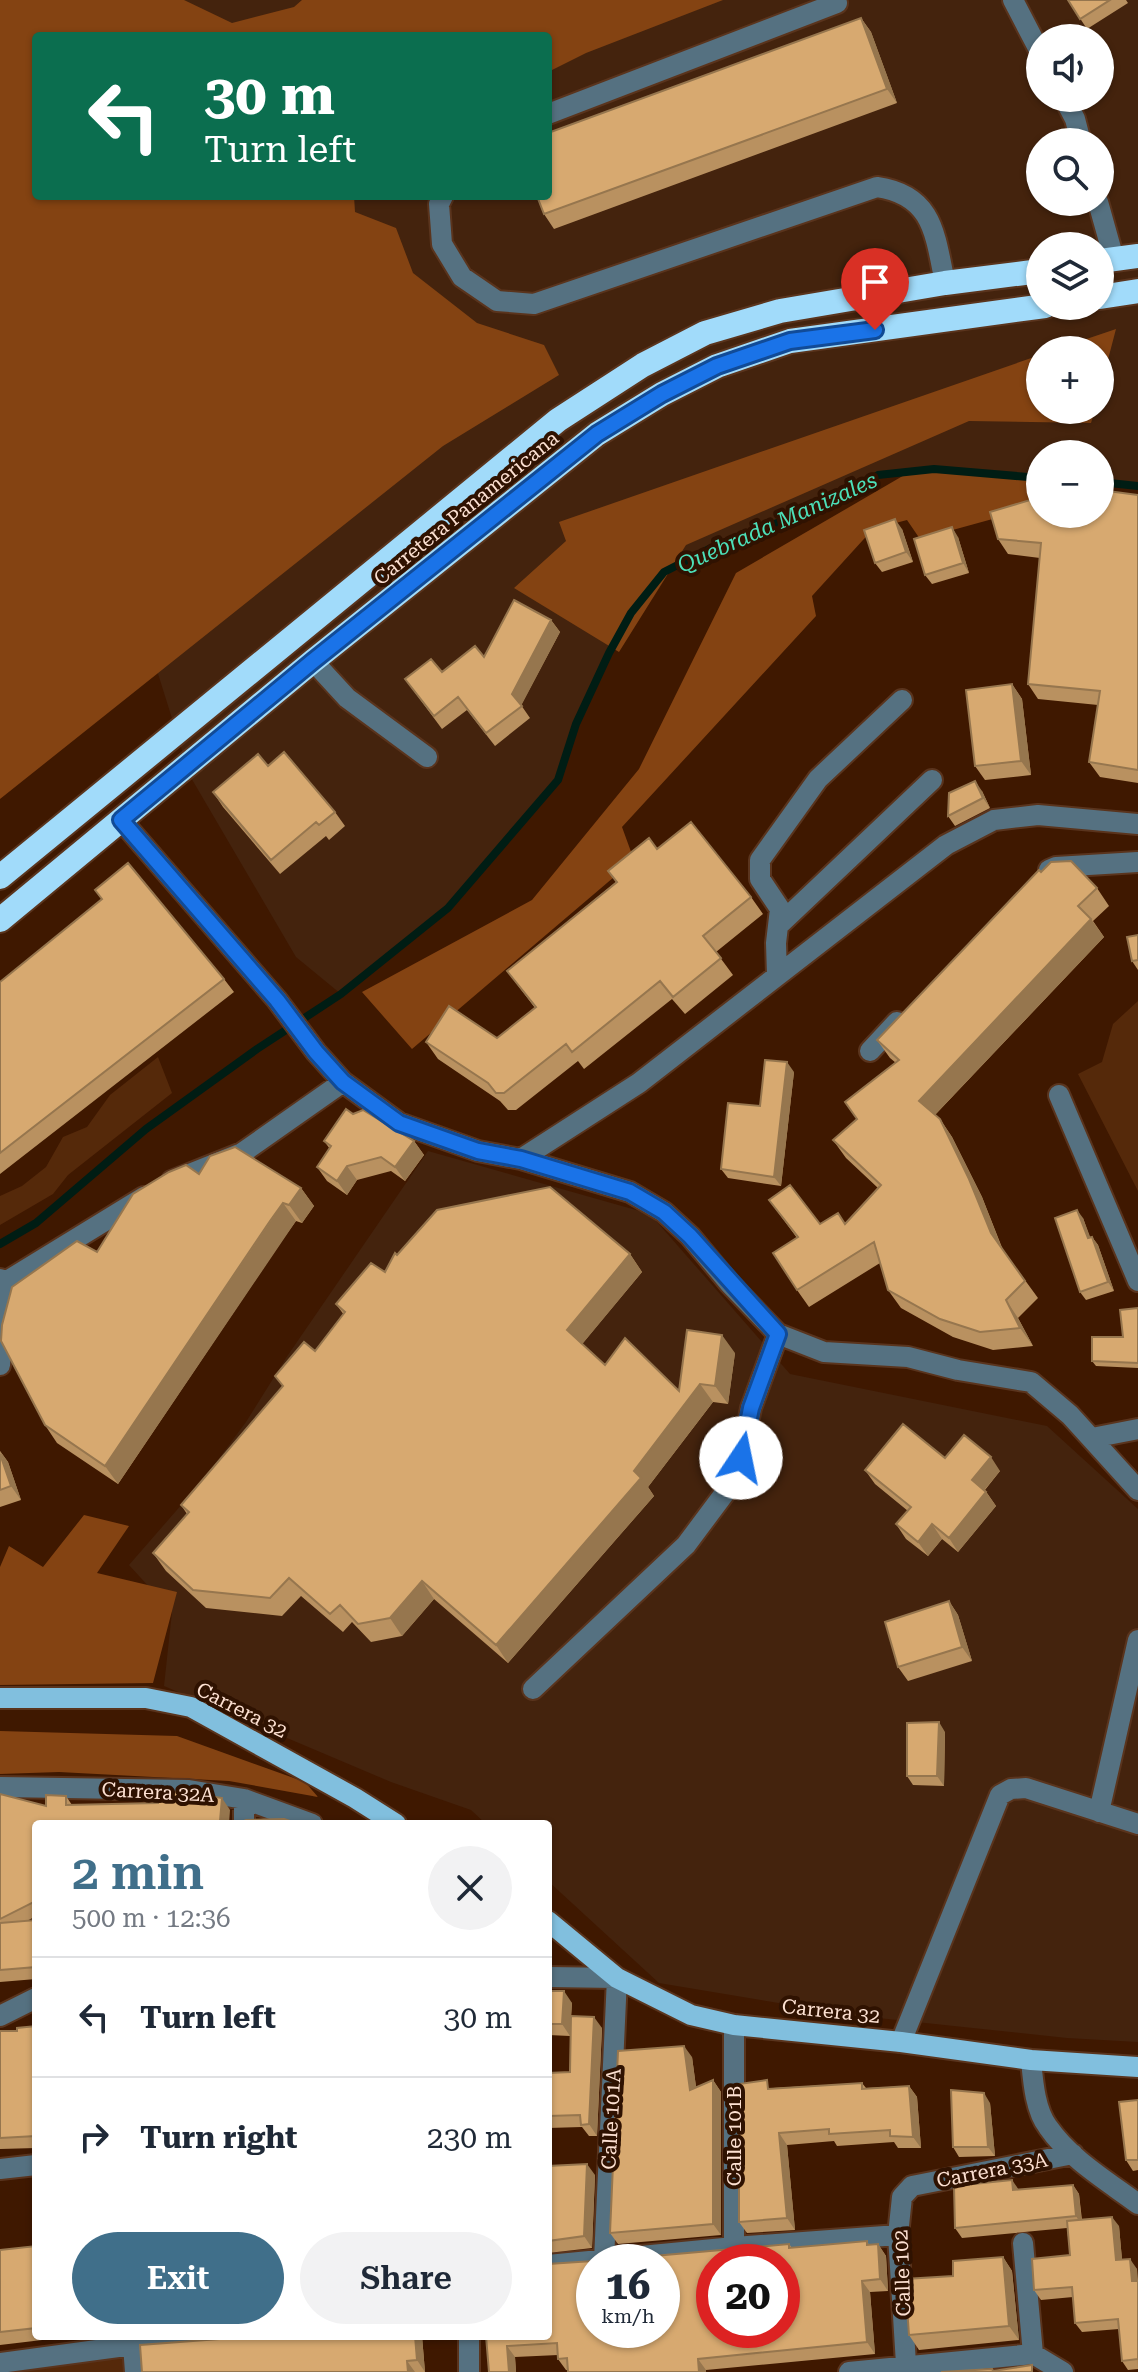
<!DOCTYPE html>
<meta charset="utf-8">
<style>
body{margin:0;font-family:"Roboto Serif",serif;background:#f2f2f3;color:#1f2937;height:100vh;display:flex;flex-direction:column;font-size:30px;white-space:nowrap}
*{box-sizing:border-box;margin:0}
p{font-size:26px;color:#747a83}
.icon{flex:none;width:44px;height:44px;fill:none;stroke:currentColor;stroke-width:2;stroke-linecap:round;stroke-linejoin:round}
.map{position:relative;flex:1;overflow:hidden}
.side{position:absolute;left:32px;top:1820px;width:520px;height:520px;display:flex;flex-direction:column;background:#fff;border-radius:8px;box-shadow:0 2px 6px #0004}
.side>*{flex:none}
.hud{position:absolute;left:32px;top:32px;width:520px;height:168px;border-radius:8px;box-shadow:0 2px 6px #0004;background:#0b6e4f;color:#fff;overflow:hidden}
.tools{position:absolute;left:1026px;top:24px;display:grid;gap:16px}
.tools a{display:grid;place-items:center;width:88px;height:88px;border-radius:50%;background:#fff;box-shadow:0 2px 6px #0004;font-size:40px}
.speed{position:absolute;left:576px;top:2244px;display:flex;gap:16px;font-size:40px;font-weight:700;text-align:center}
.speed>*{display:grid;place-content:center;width:104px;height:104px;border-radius:50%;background:#fff;box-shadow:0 2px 6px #0004;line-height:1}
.speed small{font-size:20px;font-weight:400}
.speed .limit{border:12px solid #d22;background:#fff;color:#111}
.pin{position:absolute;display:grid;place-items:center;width:68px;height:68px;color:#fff;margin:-82px -34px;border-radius:50% 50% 50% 0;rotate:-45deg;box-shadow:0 0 8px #0007}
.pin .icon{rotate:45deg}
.me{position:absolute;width:88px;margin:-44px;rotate:11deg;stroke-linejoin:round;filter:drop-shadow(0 0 6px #0008)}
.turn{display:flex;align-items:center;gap:28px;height:168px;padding:0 40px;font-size:36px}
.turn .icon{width:104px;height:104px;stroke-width:2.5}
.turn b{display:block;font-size:56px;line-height:68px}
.round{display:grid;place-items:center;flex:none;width:84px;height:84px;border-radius:42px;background:#f2f2f3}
.overview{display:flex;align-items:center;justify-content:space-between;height:136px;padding:0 40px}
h1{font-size:48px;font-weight:600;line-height:60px;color:#406f8a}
.button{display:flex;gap:16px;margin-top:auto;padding:16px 40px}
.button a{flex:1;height:92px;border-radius:48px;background:#406f8a;color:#fff;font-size:32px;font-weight:600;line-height:92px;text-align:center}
.button a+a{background:#f2f2f3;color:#1f2937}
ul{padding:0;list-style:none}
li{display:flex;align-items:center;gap:24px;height:120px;padding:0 40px;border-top:2px solid #e0e1e3}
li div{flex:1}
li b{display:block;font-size:30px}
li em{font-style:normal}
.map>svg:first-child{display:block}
</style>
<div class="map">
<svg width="1138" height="2372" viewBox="0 0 1138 2372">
<rect width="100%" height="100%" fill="#3f1800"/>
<path fill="#44230d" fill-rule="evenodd" d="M0,0h1138v486l-38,-4v-28h-60v24l-106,-9 -56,6 -35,23 -132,50 -47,24 -33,41 -22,40 -33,71 -18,56 -110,128 -107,86 -45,-37 -106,-181 -190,-608zM36,36h512v160h-512zM1040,38h60v60h-60zM1040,142h60v60h-60zM1040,246h60v60h-60zM1040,350h60v60h-60z
M428,1151l222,63 140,160 257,52 91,83v533l-71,-4 -217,-23 -191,-32 -111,-102v-57h-62l-15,-14 -80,-28 -227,-96 8,-74 -43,-47 74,-85 43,-58 40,-64z"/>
<path fill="#55290a" d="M1138,1001v190l-60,-117 24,-12 11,-38z
M158,1057l14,36 -104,82 -15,19 -53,31v-29l22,-10 24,-19 17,-30 24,-10 23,-32z
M133,2345l2,27h-135z"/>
<path fill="#844312" d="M0,0h184l48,23 62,-16 8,-7h421l-137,53 -38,19v-36h-512v160h318l1,16 41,16 17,45 64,50 67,22 15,30 -116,71 -443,353z
M1116,329l-16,61v-40h-46z
M1040,355v55h55l-4,13 -122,-2 -283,124 -67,107 -105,-64 52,-47 -7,-19z
M913,470l127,7v29l-120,33 -13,-19 -34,9 -61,67 4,20 -194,211 12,33 -222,189 -50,-57 170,-92 107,-131 97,-196z
M84,1515l45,11 -32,47 80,19 -24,91 -153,2v-118l9,-21 34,21z
M0,1731l177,5 128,46 13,15 -89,-16 -170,-9 -59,2z"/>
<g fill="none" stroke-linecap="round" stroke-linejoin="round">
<path stroke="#001d14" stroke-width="8" d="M1100,482l38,4
M0,1244l36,-21 110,-94 111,-80 84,-55 107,-86 110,-128 18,-56 33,-71 22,-40 33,-41 47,-24 132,-50 35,-23 56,-6 106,9"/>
<defs>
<path id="minor" d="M1013,0l27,52
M1064,98l11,21 6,23
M548,114l289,-111
M443,196l-4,8 3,40 20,33 35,24 37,3 343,-117c56,8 58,47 68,96
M1098,202l16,57
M313,661l34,37 80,59
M121,820l156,180 39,52 27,30 56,41 79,28 43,8 109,33 34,20 26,24 40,48 48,50 46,18 84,5 50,13 73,12 39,33 68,75
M1049,870l7,-3 82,-5
M780,924l152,-144
M777,975l-1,-32 4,-34 -20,-30v-19l58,-81 84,-79
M870,1051l27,-29
M1059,1095l79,186
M521,1159l118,-76 307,-238 48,-25 44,-5 100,9
M172,1181l70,-28 101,-71
M0,1279l7,2 137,-84
M0,1365l7,-84
M1092,1438l46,-9
M533,1689l153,-144 44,-59 11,-28 10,-50 27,-74
M0,1787l189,3 55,9 68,25
M244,1799v25
M1099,1812l39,-172
M548,1977l69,1 -13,282
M0,2016l36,-18
M734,2025v222
M901,2042l99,-247 11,-6 15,-1 112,36
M1031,2060c2,21 4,50 17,67 22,32 59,54 90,77
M0,2169l36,-4
M1023,2243l10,111
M548,2265l186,-18 164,-12
M133,2345l2,27
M0,2363l200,-27
M906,2364l-8,-129 4,-38 10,-11 161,-32
M469,2372v-36
M849,2372l184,-18 30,18"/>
<path id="major" d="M0,1698h146l45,9 164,91 41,26
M548,1921l69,57 74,37 43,10 167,17 130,18 107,7"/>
<path id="highway" d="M1100,261l38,-5
M1100,297l38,-6
M0,877l558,-457 85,-55 62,-32 75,-22 165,-28 95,-12
M0,920l313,-259 284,-227 65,-40 55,-28 73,-25 255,-35"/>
</defs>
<use href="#minor" stroke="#5a341d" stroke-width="24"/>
<use href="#major" stroke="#5a341d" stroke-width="24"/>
<use href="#highway" stroke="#5a341d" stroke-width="28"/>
<use href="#minor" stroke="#557181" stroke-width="20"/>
<use href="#major" stroke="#81bfde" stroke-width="20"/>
<use href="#highway" stroke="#a1dbfa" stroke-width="24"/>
</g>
<path fill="#b99160" d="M1068,0h58l2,3 -41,26z
M861,18l10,14 26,71 -343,126 -10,-15z
M1138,495v288l-38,-6 -11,-15 9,-57 -60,-6 -10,-15 12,-126 -32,-4 -10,-15z
M902,529l11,33 -31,10 -7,-9z
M958,537l11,36 -37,11 -7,-9z
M551,620l9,12 -39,73 9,13 -35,28 -28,-36 -25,19 -37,-50 37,-7 42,-15z
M1012,684l10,15 9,76 -46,5 -10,-14z
M268,766l67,46 10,14 -16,14 -3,-4 -46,38 -57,-67 -10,-15z
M982,791l8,17 -35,18 -7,-10z
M657,849l94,48 12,17 -47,38 17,23 -48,39 -13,-15 -88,70 -6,-8 -62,49h-8l-8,-9 -62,-42 -12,-17 71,-4 38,-30 -28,-37 109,-89 -8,-11z
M1041,872l56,16 12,18 -16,15 11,16 -169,178 5,4 12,18 30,60 21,53 35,48 -20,20 15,28 -40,4 -40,-13 -52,-29 -13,-18 -8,-27 -71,44 -12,-17v-52l-28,-38 51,24h26l32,-36 -32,-30 -13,-18 24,-21 39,-56 -6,-5 -13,-18z
M95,890l129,89 10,13 -234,182v-192l102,-82z
M1138,935v35l-6,-9z
M794,1072l-13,114 -53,-8 -7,-9 39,-63z
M353,1114l61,27 10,14 -19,26 -14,-10 -34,9 -10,15 -20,-14 -10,-14 13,-18 -6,-8z
M199,1174l102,14 13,18 -12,17 -6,-2 -13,18 -165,245 -61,-41 -12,-18 52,-173z
M1083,1218l7,20 2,-1 6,8 16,46 -28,9 -6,-8z
M630,1254l12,18 -60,72 23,21 74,26 56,-38 -7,51 -15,-2 -65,85 6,9 -146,167 -74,-64 -32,37 -31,6 -19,-20 -9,10 -42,-36 -19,20 -76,-8 -40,-37 -13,-18 34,-39 -6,-9 134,-154 29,-36 -8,-11 49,-32 12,-17z
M1138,1308v60l-42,-2 -4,-5 31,-24z
M0,1451l8,11 13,38 -21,7z
M945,1458l55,13 -15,19 11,16 -38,46 -16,-13 -14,17 -22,-17 -10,-15 12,-13 -33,-27 -10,-14z
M949,1601l9,14 14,46 -64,20 -10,-14z
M945,1732l-1,54 -31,-1 -6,-9z
M0,1794l46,12 20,-10 6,9 158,5 -194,14v92l-9,5 9,-1v59l-36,3z
M548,1991l24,12 -1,13 31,12 -5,108h-8l-7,-9 -34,1v-55l22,-1v-36l-22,-1z
M36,2026v122l-36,1v-118h17z
M692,2057l4,30 17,-7 8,12v143l-103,9 -8,-11z
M862,2083l4,5 43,-2 8,11 4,51h-23l-4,-6 -57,4 -3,-5 -47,4 8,85 -48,3 -8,-11 34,-134z
M1138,2100v70l-5,1 -7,-11z
M990,2103l5,53 -36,1 -6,-10z
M548,2135l3,31 44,9 -3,73 -44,5z
M1073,2185l6,9 3,26 37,6 3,34 15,9 1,100 -10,1 -6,-9 -3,-32 -37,3 -7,-9 -2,-26 -32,3 -7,-10 36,-35 -3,-27 -105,10 -7,-10z
M867,2241l2,4 9,-1 8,12 2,35 -18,1 5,62 -169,16v2h-138v-2h-2l-8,-11v-4l-43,2 1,15h-27l-3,-36 107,-75 1,69 195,-86 3,4z
M36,2246v90h40l-76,9v-95z
M1003,2257l9,14 7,69 -100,10 -10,-15 44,-59z
M422,2336l3,36h-283z"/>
<path fill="#96764e" d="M861,18l10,14 26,71 -10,-14z
M895,519l7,10 11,33 -7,-10z
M952,527l6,10 11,36 -6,-10z
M551,620l9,12 -39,74 -9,-12z
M1012,684l10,15 9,76 -10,-14z
M975,781l7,10 8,17 -7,-10z
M1091,919l13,18 -173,182 -12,-18z
M787,1062l7,10 -13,114 -7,-9z
M940,1119l12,18 30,60 21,54 -12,-18z
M414,1141l10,14 -19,26 -10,-14z
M347,1166l10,14 -10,15 -10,-14z
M301,1188l13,18 -12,17 -13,-18z
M283,1203l13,18 -178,263 -13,-18z
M1077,1210l6,8 11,29 -6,-9z
M1092,1237l6,8 16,46 -6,-9z
M630,1254l12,18 -63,76 -12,-18z
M1006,1300l12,18 15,28 -13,-18z
M722,1335l13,18 -7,51 -13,-18z
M700,1384l13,18 -65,85 6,9 -146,167 -12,-18 138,-174z
M0,1451l8,11 13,38 -10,-14z
M991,1457l9,14 -19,23 -9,-14z
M986,1492l10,14 -38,46 -9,-14z
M932,1524l10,15 -14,17 -10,-14z
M422,1581l12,18 -32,37 -12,-18z
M949,1601l9,14 14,46 -10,-14z
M939,1722l6,10 -1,54 -7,-10z
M222,1798l8,12 -1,14 -9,-3z
M564,1991l8,12 -2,33 -8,-12z
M594,2017l8,11 -5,108 -8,-12z
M684,2046l8,11 6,44 -8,-11z
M713,2080l8,12v143l-8,-11z
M909,2086l8,11 4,51 -8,-11z
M984,2093l6,10 5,53 -7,-9z
M779,2133l8,12 8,85 -8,-12z
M548,2135l4,43 -4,-6z
M587,2164l8,11 -3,73 -8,-12z
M1012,2180l7,10h-6z
M1073,2185l6,9 3,32 -6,-10z
M1112,2217l7,9 4,44 -7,-10z
M878,2244l8,12 2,35 -8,-12z
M1003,2257l9,14 7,69 -10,-14z
M1130,2259l7,10 1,11 -6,1z
M862,2281l8,11 5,62 -8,-12z
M415,2336h7l3,36 -8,-12z
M507,2346l8,11 1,15h-7z
M698,2359l8,11v2h-7z
M407,2361l8,11h-7z"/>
<path fill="#d7a970" stroke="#96764e" stroke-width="2" fill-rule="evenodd" d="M1068,0h42l-30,19z
M861,18l26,71 -343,125 -7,-18h11v-63z
M1100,490l38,5v275l-49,-8 11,-71 -72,-7 13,-141 -43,-4 -8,-27 50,-15v17h60z
M895,519l11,33 -31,11 -11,-33z
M952,527l11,36 -38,12 -11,-36z
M514,600l37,20 -39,74 10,12 -36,27 -28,-36 -24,19 -29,-37 26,-20 11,13 33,-26 9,11z
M1012,684l9,77 -46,5 -9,-76z
M284,752l51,60 -16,13 -3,-3 -45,38 -58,-68 45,-38 10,12z
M975,781l8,17 -35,18 1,-23z
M691,822l60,75 -48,39 18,22 -48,39 -13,-16 -88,71 -6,-8 -62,49h-8l-8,-10 -62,-41 23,-36 48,32 39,-31 -29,-36 110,-89 -9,-11 41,-33 8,11z
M1071,861l26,27 -19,18 13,13 -172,182 21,18 29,60 22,54 34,48 -19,19 14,28 -40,4 -40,-13 -52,-29 -14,-48 -77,48 -24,-37 25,-16 -29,-37 21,-15 30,39 18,-11 7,11 36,-39 -48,-45 24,-21 -12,-17 54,-42 -22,-20 162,-170 2,2 10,-10z
M128,863l96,116 -224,174v-171l102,-83 -7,-9z
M1138,935v25l-6,1 -5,-24z
M765,1060l22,2 -13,115 -53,-8 7,-66 32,3z
M346,1109l7,5 10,-4 51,31 -19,26 -14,-10 -34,9 -10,15 -20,-14 14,-21 -7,-5z
M235,1147l66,41 -12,17 -6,-2 -13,18 -165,245 -60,-41 -44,-84 1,-16 10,-38 65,-46 20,11 36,-58 36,-22 17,-7 13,9 11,-18z
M550,1187l80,67 -63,76 38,35 20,-27 54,53 8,-61 35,5 -7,51 -15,-2 -66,87 7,7 -145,167 -74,-64 -32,37 -32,6 -18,-19 -10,9 -41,-36 -19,20 -77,-8 -40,-37 36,-41 -8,-7 102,-119 -8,-10 29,-34 11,9 30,-39 -9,-8 35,-41 14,9 10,-19 2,2 40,-45z
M1077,1210l11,28 4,-1 16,45 -28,10 -25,-74z
M1138,1308v55l-46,-2v-24h31l-3,-27z
M903,1424l42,34 19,-23 27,22 -19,23 14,12 -37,46 -17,-14 -14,18 -22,-18 15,-17 -46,-37z
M0,1454l11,32 -11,4z
M949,1601l13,46 -64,20 -13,-45z
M939,1722l-2,54h-30v-53z
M159,1791l25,1 38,6 -2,23 10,3h-194v77l-36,18v-125l46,12v-11l20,1v9l92,-2z
M284,1819l15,5h-61l8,-4z
M36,1920v47l-36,3v-47z
M548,1991h16l-2,33h-14z
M571,2016l23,1 -5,107 -8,1 -1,-10 -32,1v-43l22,-1z
M36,2026v110l-36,2v-107h17v-3z
M684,2046l6,44 23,-10v144l-103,9 8,-182z
M767,2080l1,9 94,-6v6l47,-3 4,51 -23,-1v-6l-61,4v-5l-50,4 8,85 -48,4v-138z
M951,2090l33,3 4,54h-35z
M1138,2100v60h-12l-7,-58z
M587,2164l-3,72 -36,5v-75z
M1012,2180l1,10 60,-5 3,31 -121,12 -1,-42z
M1112,2217l4,43 14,-1 2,22h6v78l-16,2 -4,-42 -43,4 -3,-36 -38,3 -2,-31 38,-4 -3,-34z
M867,2241v4l11,-1 2,35 -18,2 5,61 -169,17 1,13h-131l-1,-14 -9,1 -1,-16 -50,3 2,26h-20l-3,-36h62v-72l45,-3 1,69h68v-68h-30l-1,-4 158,-14v4zM714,2262h68v68h-68z
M36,2246v82l-36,4v-82z
M1003,2257l6,69 -100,9 -4,-56 48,-3v-15z
M259,2336h156l2,24 -10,1 1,11h-266l-2,-27z
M1032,2365v7h-91l51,-3 1,2z"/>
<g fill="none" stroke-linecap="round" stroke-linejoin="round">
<defs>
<path id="route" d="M741,1458l10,-50 27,-74 -88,-98 -26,-24 -34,-20 -109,-33 -43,-8 -79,-28 -56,-41 -27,-30 -39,-52 -156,-180 192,-159 284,-227 65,-40 55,-28 73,-25 85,-11"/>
</defs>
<use href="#route" stroke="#114b97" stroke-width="20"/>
<use href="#route" stroke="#1a73e8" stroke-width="14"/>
</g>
<g text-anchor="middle" stroke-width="8" stroke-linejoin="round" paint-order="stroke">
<g font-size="20" fill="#fde1d2" stroke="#2f1201">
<text transform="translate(466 508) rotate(-39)" y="7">Carretera Panamericana</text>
<text transform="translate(242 1710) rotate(27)" y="7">Carrera 32</text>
<text transform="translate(158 1792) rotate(3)" y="7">Carrera 32A</text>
<text transform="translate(831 2011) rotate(6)" y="7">Carrera 32</text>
<text transform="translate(611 2119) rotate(-87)" y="7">Calle 101A</text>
<text transform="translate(734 2136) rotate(-90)" y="7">Calle 101B</text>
<text transform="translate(992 2170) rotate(-11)" y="7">Carrera 33A</text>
<text transform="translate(902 2273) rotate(-92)" y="7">Calle 102</text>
</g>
<g font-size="22" font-style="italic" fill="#4ce0b9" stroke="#2f1201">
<text transform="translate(777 522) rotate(-24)" y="8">Quebrada Manizales</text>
</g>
</g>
</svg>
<div class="tools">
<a><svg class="icon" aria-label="sound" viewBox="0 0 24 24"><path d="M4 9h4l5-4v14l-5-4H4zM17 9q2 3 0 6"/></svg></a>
<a><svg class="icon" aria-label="search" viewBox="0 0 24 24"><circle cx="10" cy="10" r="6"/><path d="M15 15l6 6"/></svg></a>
<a><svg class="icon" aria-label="layers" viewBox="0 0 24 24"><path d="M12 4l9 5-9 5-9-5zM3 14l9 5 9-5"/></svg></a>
<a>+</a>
<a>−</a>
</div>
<div class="speed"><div>16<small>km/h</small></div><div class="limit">20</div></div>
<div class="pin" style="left:875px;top:330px;background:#d93025"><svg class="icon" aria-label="arrive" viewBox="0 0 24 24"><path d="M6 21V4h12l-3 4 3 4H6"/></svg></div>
<svg class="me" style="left:741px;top:1458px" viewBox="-20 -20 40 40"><circle r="19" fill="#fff"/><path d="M0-13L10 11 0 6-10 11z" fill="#1a73e8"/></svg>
<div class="hud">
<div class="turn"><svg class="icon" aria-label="left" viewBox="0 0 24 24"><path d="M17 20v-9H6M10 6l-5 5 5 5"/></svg><div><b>30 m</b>Turn left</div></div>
</div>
<section class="side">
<div class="overview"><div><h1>2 min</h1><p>500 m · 12:36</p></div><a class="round"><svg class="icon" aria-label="close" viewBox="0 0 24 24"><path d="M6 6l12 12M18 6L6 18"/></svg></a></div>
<ul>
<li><svg class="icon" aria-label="left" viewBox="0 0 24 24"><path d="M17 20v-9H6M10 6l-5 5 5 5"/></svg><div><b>Turn left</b></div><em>30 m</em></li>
<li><svg class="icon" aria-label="right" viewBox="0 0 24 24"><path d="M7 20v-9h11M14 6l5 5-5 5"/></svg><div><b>Turn right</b></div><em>230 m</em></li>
</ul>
<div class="button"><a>Exit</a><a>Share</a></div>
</section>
</div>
